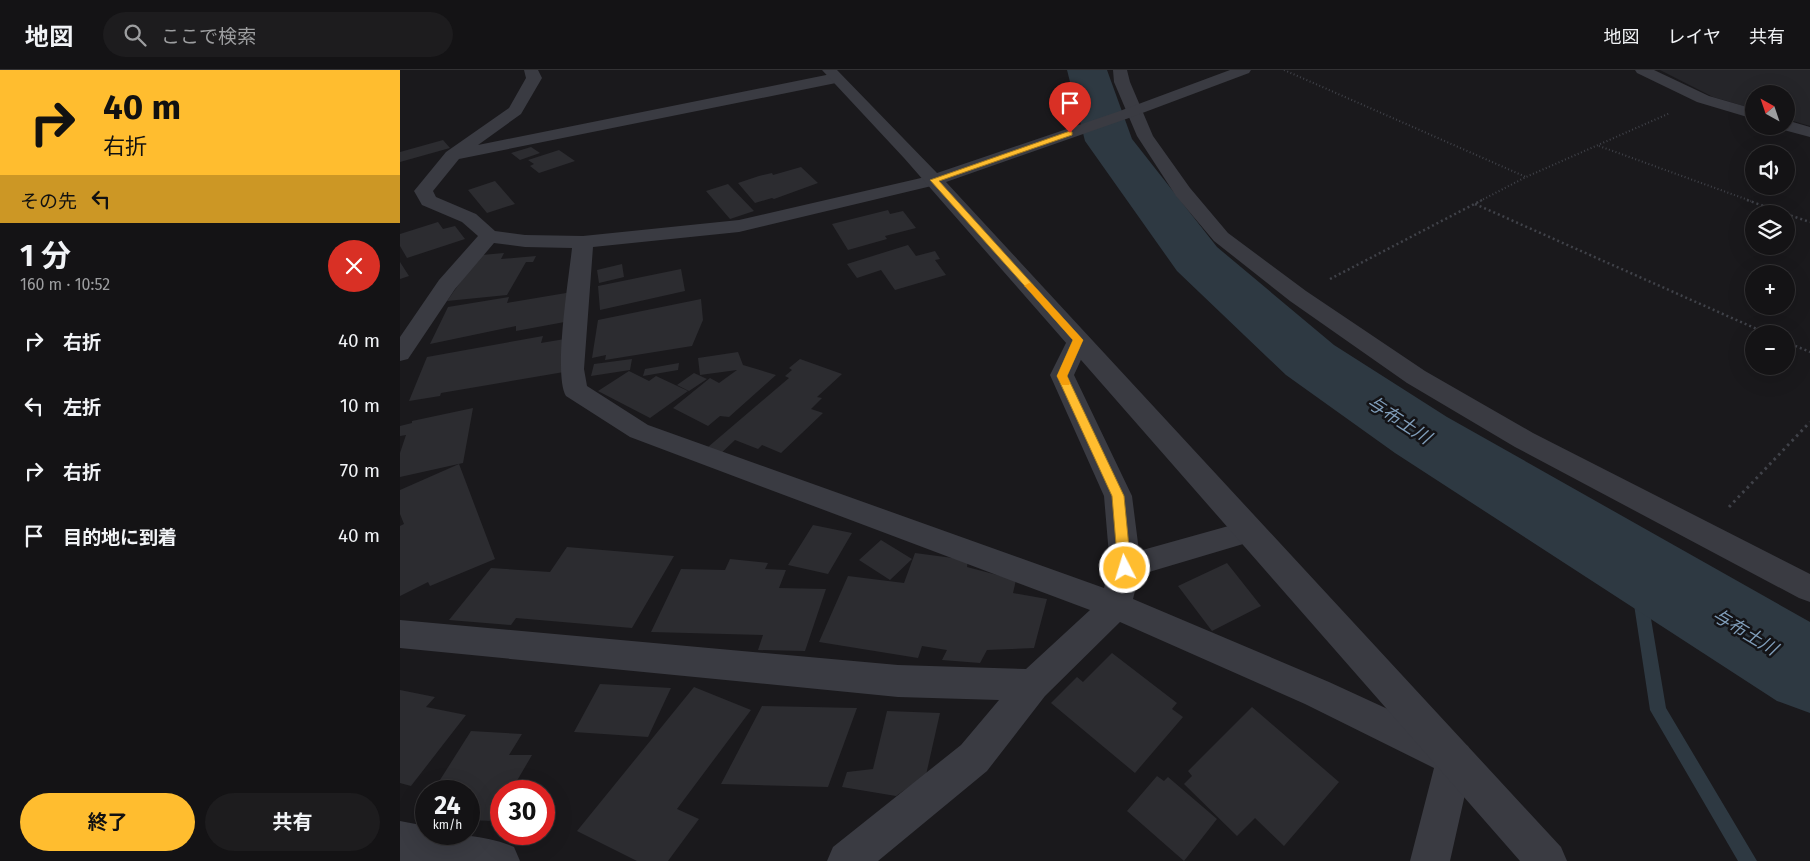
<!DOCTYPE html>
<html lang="ja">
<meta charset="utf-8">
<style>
body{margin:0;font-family:"Fira Sans","Noto Sans JP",sans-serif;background:#1d1c1e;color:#f1f3f6;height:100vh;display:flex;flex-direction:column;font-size:19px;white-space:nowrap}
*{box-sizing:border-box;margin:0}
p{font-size:16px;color:#9d9ea0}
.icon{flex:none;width:28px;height:28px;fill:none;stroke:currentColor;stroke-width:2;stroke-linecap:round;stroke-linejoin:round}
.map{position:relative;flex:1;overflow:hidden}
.side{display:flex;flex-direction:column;background:#141315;width:400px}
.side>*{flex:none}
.top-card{background:#ffbd2f;color:#111;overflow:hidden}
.needle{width:32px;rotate:320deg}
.buttons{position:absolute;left:1345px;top:15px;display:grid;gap:10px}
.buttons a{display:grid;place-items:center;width:50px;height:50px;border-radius:50%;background:#141315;box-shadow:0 5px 20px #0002,0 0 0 1px #333234;font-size:25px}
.speed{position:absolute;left:15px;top:710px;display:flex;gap:10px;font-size:25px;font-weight:700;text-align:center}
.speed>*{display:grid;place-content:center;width:65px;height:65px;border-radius:50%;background:#141315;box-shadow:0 5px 20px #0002,0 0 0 1px #333234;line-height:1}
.speed small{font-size:12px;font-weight:400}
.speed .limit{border:8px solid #d22;background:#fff;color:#111}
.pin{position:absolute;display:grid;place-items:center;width:42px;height:42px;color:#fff;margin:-51px -21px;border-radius:50% 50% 50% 0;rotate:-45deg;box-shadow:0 0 5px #0007}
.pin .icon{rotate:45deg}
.me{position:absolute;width:55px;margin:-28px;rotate:355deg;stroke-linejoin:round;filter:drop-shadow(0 0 4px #0008)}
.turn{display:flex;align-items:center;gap:18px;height:105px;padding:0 20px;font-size:22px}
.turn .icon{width:65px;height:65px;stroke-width:2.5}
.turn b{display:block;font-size:35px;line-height:42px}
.then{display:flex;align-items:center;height:48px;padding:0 20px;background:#0003;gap:10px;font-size:19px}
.round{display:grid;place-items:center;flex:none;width:52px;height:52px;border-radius:26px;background:#1d1c1e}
.overview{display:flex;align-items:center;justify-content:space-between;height:85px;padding:0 20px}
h1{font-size:30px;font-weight:700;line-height:38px}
.action{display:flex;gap:10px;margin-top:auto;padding:10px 20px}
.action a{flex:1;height:58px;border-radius:30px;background:#ffbd2f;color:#111;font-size:20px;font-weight:700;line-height:58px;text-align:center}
.action a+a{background:#1d1c1e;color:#f1f3f6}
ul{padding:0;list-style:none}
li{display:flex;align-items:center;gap:15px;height:65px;padding:0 20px}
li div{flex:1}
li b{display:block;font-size:19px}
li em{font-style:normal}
header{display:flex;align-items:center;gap:30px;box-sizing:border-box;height:70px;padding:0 25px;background:#141315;border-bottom:1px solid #333234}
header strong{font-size:24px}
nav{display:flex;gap:28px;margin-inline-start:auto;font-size:18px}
.search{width:350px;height:45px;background:#1d1c1e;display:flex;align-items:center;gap:12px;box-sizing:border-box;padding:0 18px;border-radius:28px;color:#9d9ea0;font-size:19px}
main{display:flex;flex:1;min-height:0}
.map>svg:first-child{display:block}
</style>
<header>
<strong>地図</strong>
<div class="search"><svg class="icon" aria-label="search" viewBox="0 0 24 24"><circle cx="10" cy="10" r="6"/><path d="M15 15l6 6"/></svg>ここで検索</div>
<nav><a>地図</a><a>レイヤ</a><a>共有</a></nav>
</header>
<main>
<section class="side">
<div class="top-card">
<div class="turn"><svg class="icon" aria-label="right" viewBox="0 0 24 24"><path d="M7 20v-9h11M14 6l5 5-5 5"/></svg><div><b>40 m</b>右折</div></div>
<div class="then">その先<svg class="icon" aria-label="left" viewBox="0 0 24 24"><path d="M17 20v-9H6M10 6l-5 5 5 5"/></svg></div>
</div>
<div class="overview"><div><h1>1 分</h1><p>160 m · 10:52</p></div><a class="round" style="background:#d93025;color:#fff"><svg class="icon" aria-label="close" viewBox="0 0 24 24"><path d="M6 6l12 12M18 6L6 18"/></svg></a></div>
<ul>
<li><svg class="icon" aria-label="right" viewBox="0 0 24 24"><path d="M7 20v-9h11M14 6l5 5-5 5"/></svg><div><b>右折</b></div><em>40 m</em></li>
<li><svg class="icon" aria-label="left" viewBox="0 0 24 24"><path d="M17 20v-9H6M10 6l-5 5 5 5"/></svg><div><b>左折</b></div><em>10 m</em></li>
<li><svg class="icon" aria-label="right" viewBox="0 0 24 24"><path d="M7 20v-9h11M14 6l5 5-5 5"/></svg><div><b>右折</b></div><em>70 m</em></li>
<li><svg class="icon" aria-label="arrive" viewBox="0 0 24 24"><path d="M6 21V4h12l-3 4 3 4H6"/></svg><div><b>目的地に到着</b></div><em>40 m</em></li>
</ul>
<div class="action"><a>終了</a><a>共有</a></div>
</section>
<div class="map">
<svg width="1410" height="791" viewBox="0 0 1410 791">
<rect width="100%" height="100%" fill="#1a191c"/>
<path fill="#252529" d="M1260,0h150v56l-24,-7v-25h-32v15l-41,-12z"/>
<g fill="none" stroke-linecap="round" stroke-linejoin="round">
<path fill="#2e3942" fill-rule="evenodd" d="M1235,489l5,2 2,4 24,143 91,153h-19l-88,-151 -22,-145 2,-4z"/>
<path fill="#2e3942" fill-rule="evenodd" d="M667,0h40l25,69 85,108 117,98 113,72 363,205v91l-33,-12 -382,-248 -109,-78 -109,-104 -92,-130z"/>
</g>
<path fill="#2c2c30" d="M43,70l7,8 -50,14v-10z
M131,77l9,6 -20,7 -9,-7z
M159,80l16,11 -36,12 -9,-7 4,-2 -6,-4z
M401,97l17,16 -44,16 -2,-1 -17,5 -17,-20 21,-7 13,-3 1,2z
M95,111l20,23 -28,9 -19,-23z
M328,114l26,27 -24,8 -24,-28z
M488,140l2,4 13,-3 13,17 -31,8 2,3 -39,11 -16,-26z
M38,152l5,7 12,-3 10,13 -58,19 -7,-12v-12z
M508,175l8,11 19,-5 5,8 -5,1 11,15 -51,15 -14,-20 -24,8 -10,-14z
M104,183l-3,6 35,-3 -3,6h-7l-19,33 -60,6 29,-41 6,-5z
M0,192l9,14 -9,3z
M222,194l2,13 -25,6 -2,-13z
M281,199l4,22 -85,19 -2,-24z
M172,222l-2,29 -54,10v-5l-86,18 18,-37 61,-10 -2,6z
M301,229l2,21 -11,26 -87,14 1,-5 -14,3 6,-38z
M143,266l-2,7 30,-5 -7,34 -123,21 -1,3 -31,5 18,-44z
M338,282l5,13 33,10 -47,42 -9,-1 -12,10 -35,-18 37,-30 9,5 18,-13 -37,5 -2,-17z
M232,289l-2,11 -39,6 3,-12z
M400,289l42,15 -25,23 5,1 -11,11 12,4 -42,40 -19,-8 -4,4 -23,-9 -19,18 -15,-5 88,-75 -4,-2 7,-6 -3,-2z
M279,293l-1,7 -35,6 2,-7z
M229,301l20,10 7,-5 32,15 -38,27 -52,-27z
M294,303l13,6 -18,12 -12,-6z
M73,338l-10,55 -63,14v-24l6,-18 -6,1v-10l12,-3v-2z
M59,394l36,95 -65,27 -2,-4 -28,14v-70l4,-2 -4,-10v-24z
M413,455l39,8 -24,41 -40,-9z
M481,470l31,19 -22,21 -31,-20z
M167,477l107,9 -42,72 -116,-10 -5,7 -62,-5 42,-52 59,4z
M515,483l53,7 -1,7 49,13 -3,13 34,6 -13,49 -47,2 -7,13 -38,-3 5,-10 -25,-4 -4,12 -99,-16 29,-66 56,7z
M330,489l38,4 -3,6 21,1 -7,18 47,1 -21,62 -47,-1 5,-15 -112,-3 30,-63 44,1z
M827,493l34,43 -49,25 -34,-45z
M712,583l65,50 -5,6 11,8 -48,56 -84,-70 26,-26 6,5z
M200,614l71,4 -23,49 -74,-5z
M294,617l57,23 -74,99 22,10 -31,42h-31l-60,-30z
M0,620l35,7 -9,10 40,8 -55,71 -11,-3z
M362,636l95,2 -29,79 -107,-3z
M852,637l87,75 -55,64 -29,-28 -18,18 -53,-52 8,-8 -4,-5z
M487,641l53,2 -14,62 -30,21 -54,-9 5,-15 26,-3z
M71,661l51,3 -13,21h23l-21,36h-10v18l-7,12 -25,-1v-29h-36z
M757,706l7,5 4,-4 49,42 -33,42 -57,-50z
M26,732v15l-9,-1z"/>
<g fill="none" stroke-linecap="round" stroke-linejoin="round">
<path stroke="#404249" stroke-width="2" stroke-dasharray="1 2.5" stroke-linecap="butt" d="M884,0l242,107
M1199,76l152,55
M1080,131l46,-24 144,-64"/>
<path stroke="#404249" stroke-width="2.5" stroke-dasharray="2 3" stroke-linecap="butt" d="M1347,130l39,14
M1075,134l293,130
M1386,144l24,8
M930,209l152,-79
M1386,272l24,10"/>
<path stroke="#404249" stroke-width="3" stroke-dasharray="2.5 4" stroke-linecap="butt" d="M1329,437l81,-85"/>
<path fill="#3a3b42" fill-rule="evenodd" d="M124,0h14l4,8 -21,36 -43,31 358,-72 5,2 3,3 -3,3 -5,2 -377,76 -26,32 3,6 40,17 19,17 30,4 58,1 156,-16 195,-45 6,1 3,4 -3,4 -201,48 -146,15 -9,122 3,17 61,39 456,163 6,-21 -6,-71 -54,-121 20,-40 8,-2 8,2 4,5 -16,35 58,121 7,55 111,-31 10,3 5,8 -5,8 -121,36 -6,24 196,83 139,64 5,13 -23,102h-40l24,-93 -129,-64 -185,-82 -75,74 -58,75 -109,90h-51l6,-14 128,-102 38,-45 -101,-3 -498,-49v-28l498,45 128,4 64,-59 -460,-173 -64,-41c-13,-21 3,-119 6,-148l-47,-1 -31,-4 -39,46 -47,70 -8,2v-24l39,-57 39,-44 -16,-14 -40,-17 -8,-14 32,-39 63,-44 17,-30z
M713,0h14l3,12 23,54 37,52 38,45 78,58 119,80 108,62 277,141v28l-11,-4 -284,-151 -108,-64 -117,-82 -76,-60 -38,-45 -39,-60 -23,-54z
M1235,0h19l55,26 45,13v10l-57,-17 -60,-29z
M1386,50l24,7v10l-30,-8 -1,-3h7z
M0,751l26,5v8c31,0 60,1 88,13l6,14h-120z"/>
<path fill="#3a3b42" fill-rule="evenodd" d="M422,0h15l100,103 180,-61 113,-42h21l-2,3 -120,45 -183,64 615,665 6,14h-47l-616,-703z"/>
</g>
<path fill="#ffbd2f" stroke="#a67b1f" d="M670,61l2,1v3l-133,46 144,159 -16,36 57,120 7,72 -2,3 -4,2 -5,-2 -2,-3 -6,-72 -55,-120 16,-36 -143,-160z"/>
<path fill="#f59e0b" d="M629,213l3,1 51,56 -16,36 3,7 -1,2h-7l-5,-9 16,-36 -47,-53 -2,-1z"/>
<g text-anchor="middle" stroke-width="5" stroke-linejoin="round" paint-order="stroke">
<g font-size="18" font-style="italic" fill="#809eba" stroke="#141417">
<text transform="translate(999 350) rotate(33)" y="6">与布土川</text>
<text transform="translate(1345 562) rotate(31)" y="6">与布土川</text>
</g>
</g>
</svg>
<div class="buttons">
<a><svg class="needle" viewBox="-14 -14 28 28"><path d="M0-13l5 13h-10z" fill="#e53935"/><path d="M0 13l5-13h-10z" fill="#9d9ea0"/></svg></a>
<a><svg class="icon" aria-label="sound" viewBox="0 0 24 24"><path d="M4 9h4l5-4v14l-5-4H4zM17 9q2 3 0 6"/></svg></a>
<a><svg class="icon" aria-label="layers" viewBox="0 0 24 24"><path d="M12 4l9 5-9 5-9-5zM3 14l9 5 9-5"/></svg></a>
<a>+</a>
<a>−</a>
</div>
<div class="speed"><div>24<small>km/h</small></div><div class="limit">30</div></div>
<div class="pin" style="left:670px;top:63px;background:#d93025"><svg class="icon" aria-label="arrive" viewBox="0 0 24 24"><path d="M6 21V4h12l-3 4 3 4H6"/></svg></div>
<svg class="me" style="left:725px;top:498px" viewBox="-20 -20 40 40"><circle r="17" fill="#ffbd2f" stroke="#fff" stroke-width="3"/><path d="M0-11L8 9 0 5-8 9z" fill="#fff"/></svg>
</div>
</main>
